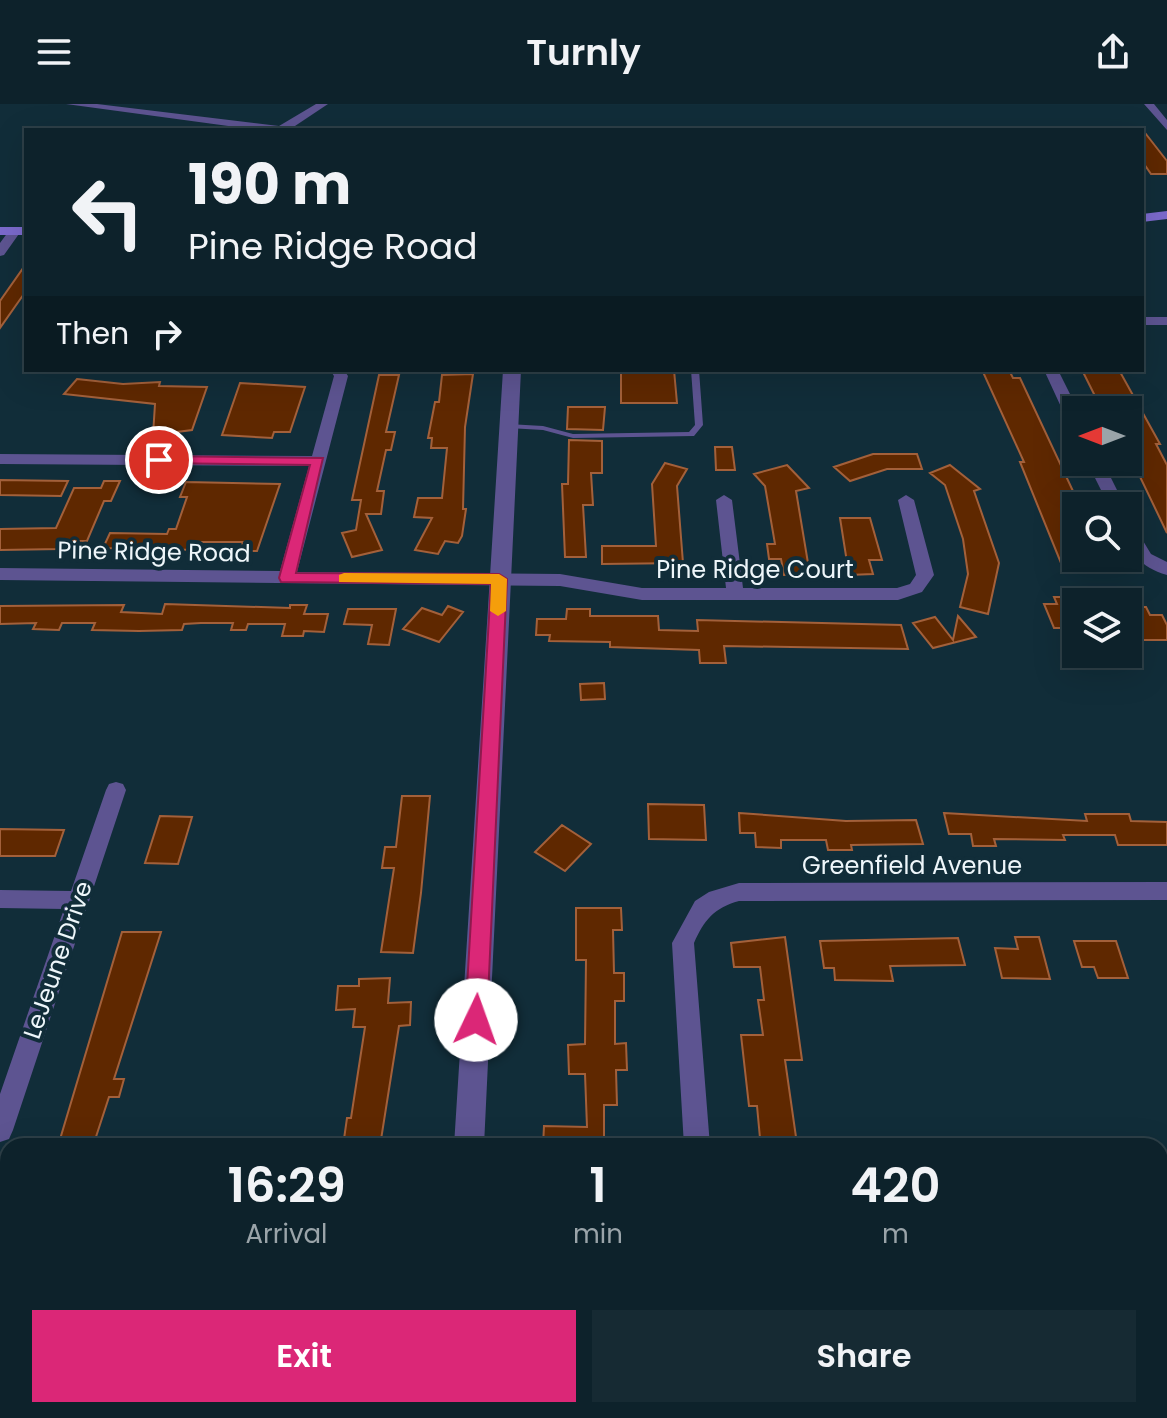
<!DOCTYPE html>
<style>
body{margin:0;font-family:Poppins,sans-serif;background:#162a33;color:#f1f3f6;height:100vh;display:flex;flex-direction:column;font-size:30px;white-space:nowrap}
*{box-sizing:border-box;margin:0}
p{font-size:26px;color:#9aa4a9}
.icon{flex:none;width:44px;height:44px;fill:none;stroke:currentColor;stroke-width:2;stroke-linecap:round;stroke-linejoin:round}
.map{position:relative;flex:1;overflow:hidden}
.side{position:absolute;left:0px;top:1034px;width:1168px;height:280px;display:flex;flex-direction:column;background:#0d222b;border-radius:24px 24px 0 0;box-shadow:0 8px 32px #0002,0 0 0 2px #2d3f47}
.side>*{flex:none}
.guide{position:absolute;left:24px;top:24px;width:1120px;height:244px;border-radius:0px;box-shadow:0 8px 32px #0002,0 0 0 2px #2d3f47;background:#0d222b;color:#f1f3f6;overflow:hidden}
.needle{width:52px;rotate:270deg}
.fabs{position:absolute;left:1062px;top:292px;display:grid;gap:16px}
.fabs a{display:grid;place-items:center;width:80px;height:80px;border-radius:0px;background:#0d222b;box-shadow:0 8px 32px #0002,0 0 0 2px #2d3f47;font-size:40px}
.pin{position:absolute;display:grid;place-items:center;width:68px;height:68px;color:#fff;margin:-34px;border:4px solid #fff;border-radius:50%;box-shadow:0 2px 8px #0007}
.me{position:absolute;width:88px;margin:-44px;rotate:3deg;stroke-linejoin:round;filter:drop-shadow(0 0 6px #0008)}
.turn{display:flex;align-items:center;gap:28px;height:168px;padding:0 32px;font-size:36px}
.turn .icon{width:104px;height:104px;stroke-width:2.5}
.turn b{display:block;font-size:56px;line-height:68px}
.then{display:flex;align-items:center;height:76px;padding:0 32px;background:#0003;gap:16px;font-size:30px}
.eta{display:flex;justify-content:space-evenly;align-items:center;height:136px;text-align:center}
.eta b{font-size:48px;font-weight:600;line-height:56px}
.cta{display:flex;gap:16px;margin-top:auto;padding:16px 32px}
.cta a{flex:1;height:92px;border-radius:0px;background:#db2777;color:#fff;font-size:32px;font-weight:600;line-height:92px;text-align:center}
.cta a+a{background:#162a33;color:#f1f3f6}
header{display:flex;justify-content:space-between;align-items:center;height:104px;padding:0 32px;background:#0d222b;font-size:36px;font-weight:600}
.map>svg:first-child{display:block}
</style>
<header><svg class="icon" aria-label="menu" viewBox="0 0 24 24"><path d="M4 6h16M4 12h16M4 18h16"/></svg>Turnly<svg class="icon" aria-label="share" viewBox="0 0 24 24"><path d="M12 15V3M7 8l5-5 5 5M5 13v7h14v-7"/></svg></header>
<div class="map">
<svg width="1167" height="1314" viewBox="0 0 1167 1314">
<rect width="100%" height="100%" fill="#112d39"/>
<path fill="#5f2800" stroke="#a3603a" stroke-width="2" d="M1142,25l25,32v13h-16l-9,-13z
M26,160v27l-26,37v-27z
M621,266h53l3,33h-56z
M1082,266h37l41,74h-4l11,21v68l-36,-75h5l-8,-14v-34l-28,-4z
M983,268h27l3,6h7l60,128h-4v57h-15l-41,-101h4z
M473,270l-8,53 -2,82h3l-4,27 -4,7 -13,-2 -7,13 -23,-4 17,-32 -18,-1 4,-19h24l5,-50h-16l1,-10h-4l7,-36h4l3,-27z
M379,271h20l-13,57h9l-4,18h-5l-9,41h7l-3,23h-15l16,36 -30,7 -10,-24 14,-3 5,-30h-9z
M77,275l46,5 37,-2 -1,4 48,1 -15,43 -39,5 2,-31 -91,-10z
M240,279l65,4 -15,45h-16l-2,6 -50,-3z
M568,303h37l-2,23 -36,-1z
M569,336l33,1v32h-11l2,32h-10l3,52h-21l-3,-73h6z
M715,343h17l3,23h-19z
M873,350h44l5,15h-35l-37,12 -16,-14z
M665,359l22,6 -10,17 6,77 -81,1v-18h54l-4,-62z
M787,361l22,23 -13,3 14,84h-26l-3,-16h-12l-2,-15h8l-10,-58 -11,-12z
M950,361l30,24 -6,2 25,72 -11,51 -28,-7 8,-33 -5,-35 -18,-54 -15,-12z
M0,376l68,1 -7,15 -61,-1z
M104,377h16l-9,20h-7l-17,40h-24l-3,8 -60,1v-21l56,-1 18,-40h27z
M186,378l94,2 -23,67h-17l3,-9h-42l-3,8 -95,-2 7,-15 57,1 2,-5h7l11,-32h-7z
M840,414h30l12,42h-13l4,14 -24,1z
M1054,493h22v31h-22l-10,-24h13z
M165,500l125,4v-3h17l-3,9h24l-4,18 -20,-1 -1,5h-21l3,-12h-37l-2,6h-15l2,-7h-32l-17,1 -2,6 -43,1 -47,-1 3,-7h-33l-3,7 -26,-1 3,-6 -36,1v-18l124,-1 -3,7 41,2z
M448,502l15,6 -24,30 -36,-13 19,-21 20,7z
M1128,503h18l4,8h12l5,10v15h-39z
M348,505h48l-7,36 -21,-1 4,-19 -28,-1z
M567,505h23v7h68l1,14 39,1 -1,-11 204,5 7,24 -184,-3 2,17h-26l-1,-13 -89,-3v-5l-61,-1 1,-6h-14l1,-16h29z
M958,512l18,21 -43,11 -20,-25 22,-6 18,23z
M604,579l1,16 -24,1 -1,-16z
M402,692h28l-9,97 -8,60 -32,-1 13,-84h-12l3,-21h11z
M648,700l56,1 2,35 -57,-1z
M739,709l107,8 70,-1 7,24 -72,1 1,5h-24l-2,-10h-45v8l-25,-1 -1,-14h-15z
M944,709l143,8 -2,-7h44l2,7 36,1v23h-49l-3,-10h-52l2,5 -71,-1 2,7h-23l-2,-12h-22z
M160,712l32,1 -14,47 -33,-1z
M562,721l29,19 -26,27 -30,-19z
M0,725l64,1 -9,26h-55z
M576,804h45l1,22h-9l1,43h10v28h-9v43l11,-1 1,27h-11l1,35h-13v41h-61l1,-20 43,1 -2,-53h-16l-1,-29 17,-1 1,-84h-10z
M122,828h39l-47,147h10l-5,18h-10l-16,49h-35z
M785,833l17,123h-17l11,77 -36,1 -3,-32h-8l-8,-71h22l-5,-35h6l-4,-33h-26l-3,-24z
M1015,833h24l11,42 -48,-1 -7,-30 23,1z
M958,834l7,27 -75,1 3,15 -58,-1 -1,-12h-10l-4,-27z
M1074,837h42l12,37h-30l-4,-11h-12z
M390,874l-2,25 23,-1 -1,23 -11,1 -19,120h-37l4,-28h4l14,-91h-12l2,-18 -19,1 2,-24h21v-7z"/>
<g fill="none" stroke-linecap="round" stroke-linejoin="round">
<path fill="#5d5491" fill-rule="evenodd" d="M691,266h8l4,55 -9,11 -121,2 -30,-8 -35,-2 -4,-2 4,-2 35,2 30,8 116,-2 6,-7z"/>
<path fill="#5d5491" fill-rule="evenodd" d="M66,0h31l182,22 37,-22h12l-39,26h-31z
M1144,0h10l13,16v10z
M11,124l10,3 -17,24 -4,1v-13z
M1142,213h25v8h-25z
M330,266h14l4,6 -51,196 263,2 82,14h84l-10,-88 8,-5 8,5 11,88h154l13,-4 6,-9 -18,-75 8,-5 8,5 20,75 -12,17 -24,8h-256l-82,-14 -560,-6v-12l280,3 29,-105 -309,-2v-10l312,2 22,-80z
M1044,266h14l20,40 -2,17 -8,-5z
M1087,358h16l22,44h-16z
M1128,421l6,1 17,28 16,8v13c-27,-8 -39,-22 -39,-50z
M116,678l7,2 3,6 -113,340 -4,9 -9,3v-48l64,-185 -64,-1v-18l71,1 35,-101 3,-6z
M1167,778v18l-428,1c-25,7 -35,19 -45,42l16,203h-26l-12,-203 23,-42 14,-9 30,-9z
M1167,1149v28l-7,2v-28z"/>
<path fill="#5d5491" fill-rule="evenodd" d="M503,266h18l-37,776h-30z
M435,1306h36l-1,8h-36z"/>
<path fill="#7b6acc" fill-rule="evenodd" d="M1167,107v8l-25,3v-8z
M0,123h26v8h-26z"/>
</g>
<path fill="#db2777" stroke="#8e194d" stroke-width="2" d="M159,352l164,2 -27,115 203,1 8,5 -20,441 -3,7 -8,3 -8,-3 -3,-7 26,-436 -210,-2 -2,-4 31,-113 -156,-2v-6z"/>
<path fill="#f59e0b" d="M344,469l155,1 8,5 -1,32 -8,5 -8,-5 1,-27 -152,-2v-7z"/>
<g text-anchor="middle" stroke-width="8" stroke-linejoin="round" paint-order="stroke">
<g font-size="24" fill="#eef6fa" stroke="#112d39">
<text transform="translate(154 448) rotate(1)" y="8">Pine Ridge Road</text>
<text x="755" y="474">Pine Ridge Court</text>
<text x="912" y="770">Greenfield Avenue</text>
<text transform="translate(58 856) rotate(-71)" y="8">LeJeune Drive</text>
</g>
</g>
</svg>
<div class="fabs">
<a><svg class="needle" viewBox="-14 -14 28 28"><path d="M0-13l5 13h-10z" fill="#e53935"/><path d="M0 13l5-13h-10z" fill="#9aa4a9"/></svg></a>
<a><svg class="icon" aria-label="search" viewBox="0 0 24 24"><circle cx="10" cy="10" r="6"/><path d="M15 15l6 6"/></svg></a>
<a><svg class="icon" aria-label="layers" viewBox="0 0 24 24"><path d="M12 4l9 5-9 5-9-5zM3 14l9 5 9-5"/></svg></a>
</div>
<div class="pin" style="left:159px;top:356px;background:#d93025"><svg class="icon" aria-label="arrive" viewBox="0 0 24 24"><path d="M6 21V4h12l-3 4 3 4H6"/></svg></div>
<svg class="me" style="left:476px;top:916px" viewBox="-20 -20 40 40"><circle r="19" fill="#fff"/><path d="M0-13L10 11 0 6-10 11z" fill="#db2777"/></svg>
<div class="guide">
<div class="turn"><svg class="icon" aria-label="left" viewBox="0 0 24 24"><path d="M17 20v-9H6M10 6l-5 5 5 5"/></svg><div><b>190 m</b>Pine Ridge Road</div></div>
<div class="then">Then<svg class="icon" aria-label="right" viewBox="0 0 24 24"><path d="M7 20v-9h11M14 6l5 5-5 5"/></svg></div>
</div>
<section class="side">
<div class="eta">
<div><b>16:29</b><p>Arrival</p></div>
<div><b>1</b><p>min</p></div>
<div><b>420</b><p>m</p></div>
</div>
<div class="cta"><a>Exit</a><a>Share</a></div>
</section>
</div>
